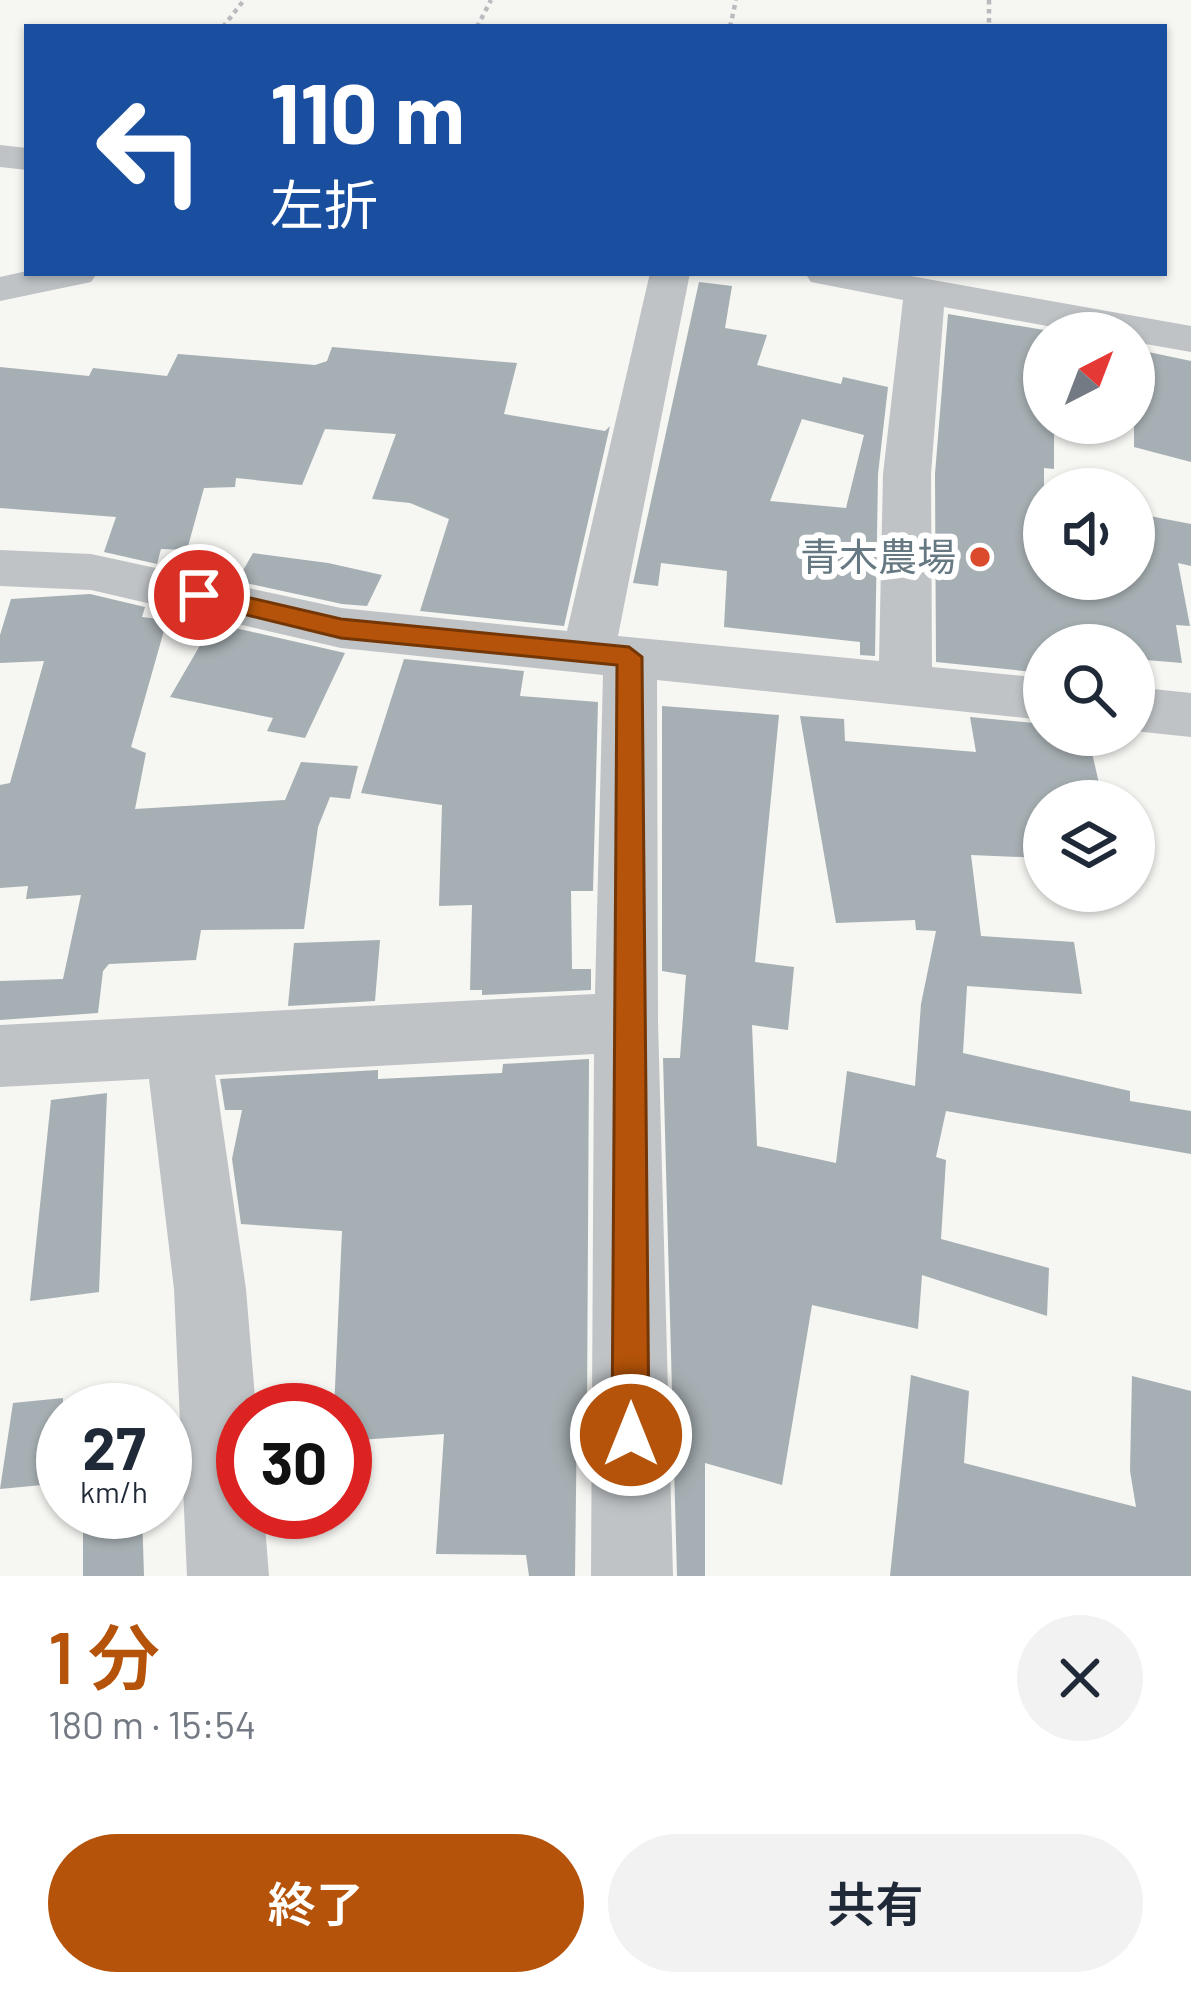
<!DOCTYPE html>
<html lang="ja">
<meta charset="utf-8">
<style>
body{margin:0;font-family:Barlow,"Noto Sans JP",sans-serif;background:#f2f2f3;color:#1f2937;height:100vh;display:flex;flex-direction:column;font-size:45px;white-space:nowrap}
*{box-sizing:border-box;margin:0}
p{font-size:39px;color:#747a83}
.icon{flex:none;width:66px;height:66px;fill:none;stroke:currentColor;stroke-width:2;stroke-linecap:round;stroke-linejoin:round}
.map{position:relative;height:1576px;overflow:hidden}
.sheet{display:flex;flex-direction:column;background:#fff;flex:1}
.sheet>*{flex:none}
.hud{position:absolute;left:24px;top:24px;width:1143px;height:252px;border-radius:0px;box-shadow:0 3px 9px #0004;background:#1a4fa0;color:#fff;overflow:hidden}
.needle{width:78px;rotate:42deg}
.tools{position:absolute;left:1023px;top:312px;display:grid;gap:24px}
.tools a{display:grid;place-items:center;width:132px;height:132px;border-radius:50%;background:#fff;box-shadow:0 3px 9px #0004;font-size:60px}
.speed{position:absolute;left:36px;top:1383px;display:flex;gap:24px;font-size:60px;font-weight:700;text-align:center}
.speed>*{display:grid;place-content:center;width:156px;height:156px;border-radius:50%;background:#fff;box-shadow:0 3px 9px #0004;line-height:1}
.speed small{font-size:30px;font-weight:400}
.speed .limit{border:18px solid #d22;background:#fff;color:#111}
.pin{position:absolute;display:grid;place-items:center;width:102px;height:102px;color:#fff;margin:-51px;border:6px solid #fff;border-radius:50%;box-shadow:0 3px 12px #0007}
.me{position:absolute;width:132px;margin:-66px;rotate:0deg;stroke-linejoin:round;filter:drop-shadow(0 0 9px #0008)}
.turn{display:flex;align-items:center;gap:42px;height:252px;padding:0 48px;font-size:54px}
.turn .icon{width:156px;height:156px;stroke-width:2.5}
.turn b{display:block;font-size:84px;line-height:102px}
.round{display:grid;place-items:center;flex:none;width:126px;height:126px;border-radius:63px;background:#f2f2f3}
.summary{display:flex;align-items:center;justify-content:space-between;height:204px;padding:0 48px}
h1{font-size:72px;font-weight:600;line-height:90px;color:#b45309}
.primary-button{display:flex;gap:24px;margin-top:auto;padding:24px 48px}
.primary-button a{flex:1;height:138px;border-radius:72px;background:#b45309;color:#fff;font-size:48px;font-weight:600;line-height:138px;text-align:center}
.primary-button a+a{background:#f2f2f3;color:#1f2937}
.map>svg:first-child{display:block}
</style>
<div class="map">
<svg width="1191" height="1576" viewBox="0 0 1191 1576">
<rect width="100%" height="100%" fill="#f6f6f3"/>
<path fill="#a6afb3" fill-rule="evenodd" d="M699,282l33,4 -7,42 42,7 -10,30 84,19 2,-7 45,10 -10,87 -3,182 -15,-1v-13l-136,-15 3,-56 -66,-8 -3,23 -25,-3zM802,419l62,16 -18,73 -76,-7z
M948,314l96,16v93h10v46l-10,-1v111h90v-66l57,11v42l-13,-3 12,63 -14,-1 6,38 -48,-4v-14h-90v28l-108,-11 -1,-188z
M332,347l185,16 -13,51 101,17 5,-5 -46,200 -144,-15 29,-92 -39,-16 -38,-4 24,-65 -71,-5 -23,56 -66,-7 -1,9 -31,1 -17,62 -26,-1 -4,15 -53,-12 12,-35 -116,-9v-141l89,9 4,-8 74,8 11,-22 137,11 12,-4z
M1134,349l57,12v101l-57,-15z
M253,553l75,10 54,12 -15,31 -25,-2 -105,-23z
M90,594l55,13 -3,10 25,3 -36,127 15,6 -11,56 150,-9 16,-38 57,4 -8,33 -20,-2 -12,30 -14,102 -103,1 -5,30 -87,4 -6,7 -5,42 -98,7v-39l63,-2 18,-84 -55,4 2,-13 -28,2v-103l10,-2 34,-122 -44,2v-28l11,-36z
M213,623l132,30 -40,85 -38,-7 6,-13 -103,-21z
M404,659l120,12 -4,25 78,6 -5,189h-22l1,78h19v21l-109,5v-5h-12l2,-85 -33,1 3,-101 -81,-12z
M662,706l117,9 -24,247 39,5 -6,63 -36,-5 5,121 79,17 11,-92 68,15 6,-82 15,-73 -20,-1 -1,-10 -79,3 -36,-207 44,3 1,22 131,11 -6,-35 74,7v11h44l15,66h-59v57l-73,-3 10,81 93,6 8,52 -115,-8 -4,67 167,38v10l61,10v43l-245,-43 -10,46 10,3 -5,79 108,29 -2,48 -125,-41 -4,54 -106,-24 -30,180 -77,-22v113h-28l-14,-518h17l6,-83 -24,-4z
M380,940l-5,61 -87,5 6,-63z
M589,1059l-2,350h-10l-2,167h-46l-3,-21 -90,-1 8,-120 -99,7v-31h-11l8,-179 -101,-7 -9,-65 10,-49h-17l-5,-31 158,-9v9l124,-6 1,-9z
M107,1093l-8,199 -69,9 21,-201z
M911,1375l58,16 -5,72 172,44 -6,-36 2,-95 59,15v185h-301z
M63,1398v85l-63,6 13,-86z
M83,1512h59l2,64h-61z"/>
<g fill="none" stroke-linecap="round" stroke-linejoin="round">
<path stroke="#b9bcbe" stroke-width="4.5" stroke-dasharray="4.5 4.5" stroke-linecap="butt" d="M989,0v27
M223,27l21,-27
M477,27l14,-27
M730,27l6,-27"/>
<path fill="#bfc3c6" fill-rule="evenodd" d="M0,145l27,3v22l-27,-3z
M27,271v2h70l-6,9 -91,19v-24z
M650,273h40l-72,363 261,25 4,-187 20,-174 -92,-18 -6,-9h89l297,53v26l-57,-10v-9h-49l-141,-26 -13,167 1,193 112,11v42l-387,-40 1,342 15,554h-82l3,-522 -379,21 31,214 10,121h-13v102h21l5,64h-82l-13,-287 -25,-210 -149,8v-62l595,-31 8,-319 -262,-27 -250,-58 -91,-4v-36l91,4 250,54 226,23z
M1134,687l57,6v44l-57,-6z"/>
</g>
<path fill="#b45309" stroke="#753606" stroke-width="3" d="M199,586l142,33 288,28 13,10 7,778 -5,13 -13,5 -14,-5 -5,-13 5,-770 -276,-27 -151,-37 -3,-6z"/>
<circle fill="#db4a2d" stroke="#fff" stroke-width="4.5" cx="980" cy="557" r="12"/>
<g text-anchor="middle" stroke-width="12" stroke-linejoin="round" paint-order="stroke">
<g font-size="39" fill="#667882" stroke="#fff" text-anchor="end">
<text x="956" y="571">青木農場</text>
</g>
</g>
</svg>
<div class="tools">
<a><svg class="needle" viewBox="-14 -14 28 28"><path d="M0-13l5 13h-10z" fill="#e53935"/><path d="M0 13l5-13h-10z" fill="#747a83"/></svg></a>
<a><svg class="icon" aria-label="sound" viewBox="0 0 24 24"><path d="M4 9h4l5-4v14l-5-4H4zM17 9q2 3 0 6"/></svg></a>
<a><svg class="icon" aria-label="search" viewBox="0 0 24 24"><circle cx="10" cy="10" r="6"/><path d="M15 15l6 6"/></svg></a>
<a><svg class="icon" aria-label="layers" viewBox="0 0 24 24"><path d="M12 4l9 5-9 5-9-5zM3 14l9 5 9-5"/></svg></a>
</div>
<div class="speed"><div>27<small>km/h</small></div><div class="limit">30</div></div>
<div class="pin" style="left:199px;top:595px;background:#d93025"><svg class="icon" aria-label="arrive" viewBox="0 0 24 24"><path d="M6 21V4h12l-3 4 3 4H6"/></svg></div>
<svg class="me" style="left:631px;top:1435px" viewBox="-20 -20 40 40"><circle r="17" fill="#b45309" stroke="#fff" stroke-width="3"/><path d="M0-11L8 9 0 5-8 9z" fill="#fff"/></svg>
<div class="hud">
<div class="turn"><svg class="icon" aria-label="left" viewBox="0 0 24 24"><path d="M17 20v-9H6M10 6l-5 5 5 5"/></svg><div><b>110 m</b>左折</div></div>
</div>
</div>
<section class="sheet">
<div class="summary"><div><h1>1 分</h1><p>180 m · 15:54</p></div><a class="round"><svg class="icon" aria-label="close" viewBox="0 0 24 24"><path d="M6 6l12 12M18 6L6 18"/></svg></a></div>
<div class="primary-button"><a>終了</a><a>共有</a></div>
</section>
